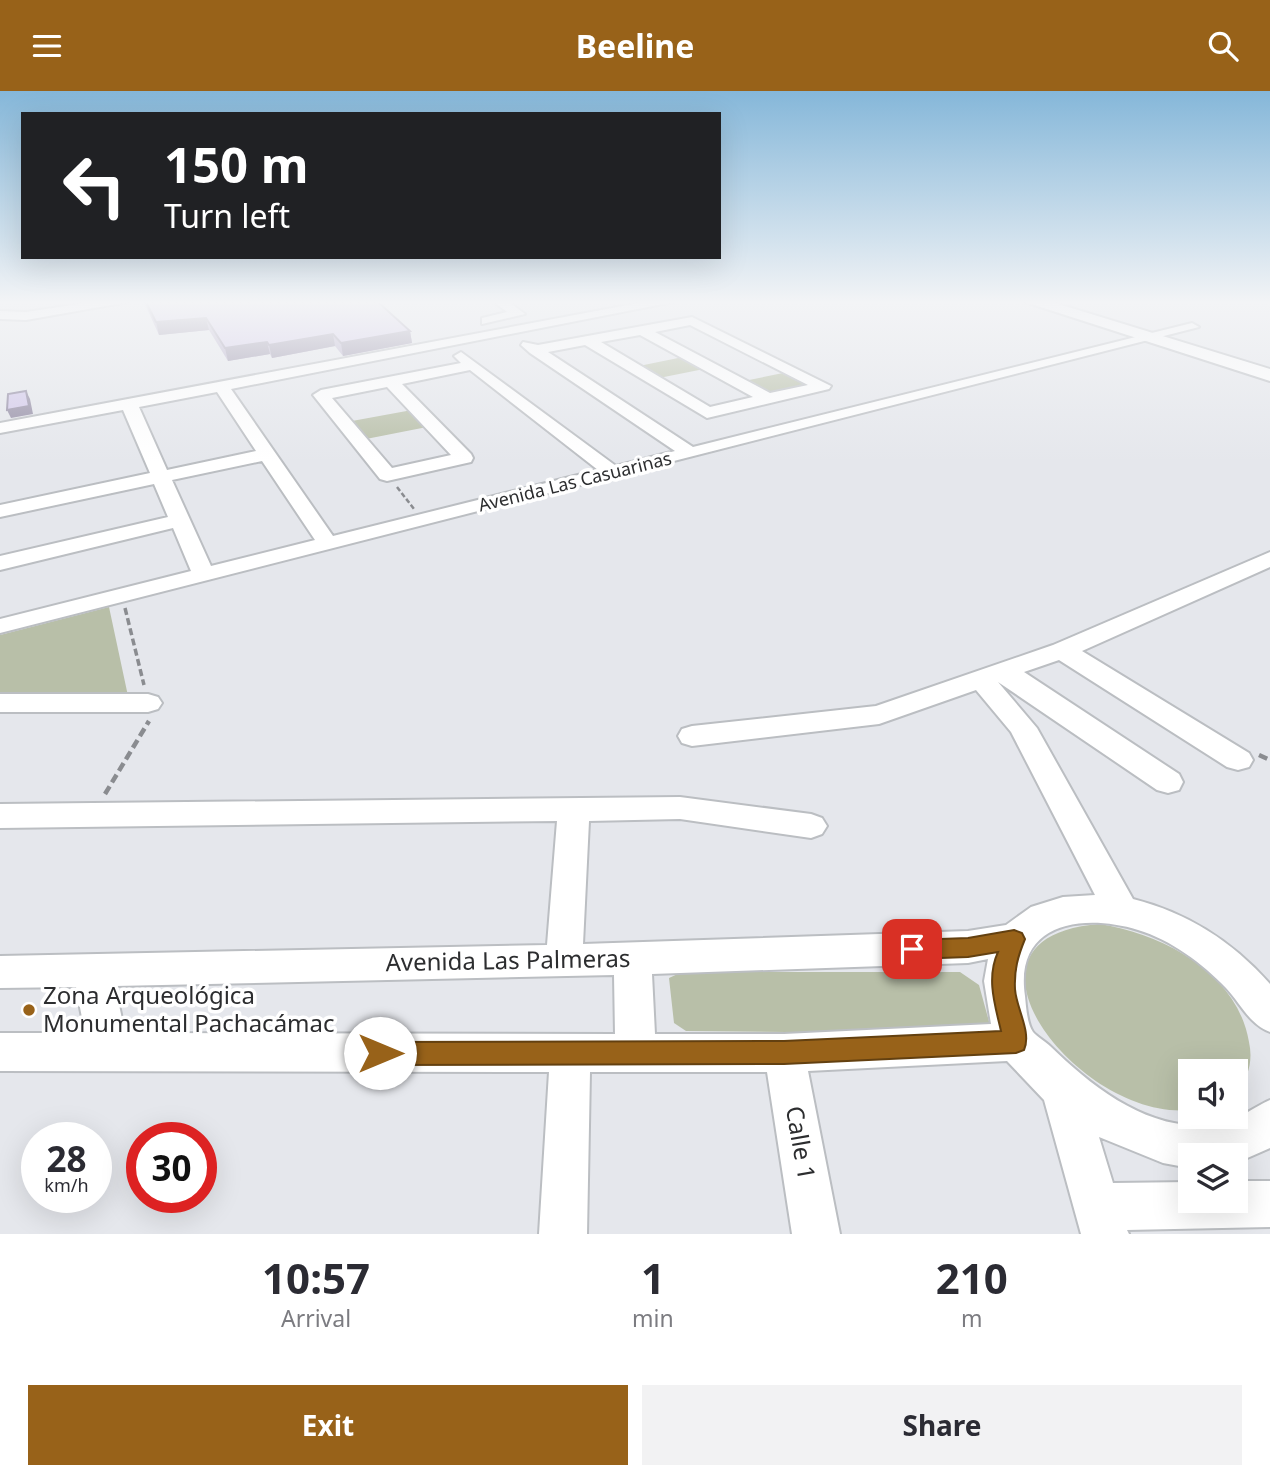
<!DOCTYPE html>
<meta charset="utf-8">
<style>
body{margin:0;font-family:"Noto Sans",sans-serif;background:#f2f2f3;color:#2b2b33;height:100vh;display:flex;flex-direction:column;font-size:26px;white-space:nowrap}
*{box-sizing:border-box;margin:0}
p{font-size:23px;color:#7c7c81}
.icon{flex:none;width:38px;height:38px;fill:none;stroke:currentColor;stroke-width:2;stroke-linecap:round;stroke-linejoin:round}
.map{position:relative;height:1143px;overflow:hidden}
.details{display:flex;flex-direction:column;background:#fff;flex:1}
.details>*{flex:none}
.guide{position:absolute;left:21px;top:21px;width:700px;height:147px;border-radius:0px;box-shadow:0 7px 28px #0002;background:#202124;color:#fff;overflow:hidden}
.fabs{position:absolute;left:1178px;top:968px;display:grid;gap:14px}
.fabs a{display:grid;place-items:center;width:70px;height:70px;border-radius:0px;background:#fff;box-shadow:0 7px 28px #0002;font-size:35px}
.speed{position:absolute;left:21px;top:1031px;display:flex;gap:14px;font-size:35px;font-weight:700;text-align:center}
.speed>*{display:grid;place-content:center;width:91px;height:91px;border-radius:50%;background:#fff;box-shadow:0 7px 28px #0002;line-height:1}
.speed small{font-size:18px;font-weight:400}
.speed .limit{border:10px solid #d22;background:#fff;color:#111}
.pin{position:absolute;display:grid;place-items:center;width:60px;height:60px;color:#fff;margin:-30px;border-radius:14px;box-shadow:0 4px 10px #0006}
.me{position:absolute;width:77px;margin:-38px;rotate:90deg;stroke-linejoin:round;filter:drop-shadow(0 0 5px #0008)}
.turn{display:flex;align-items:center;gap:24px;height:147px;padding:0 28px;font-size:32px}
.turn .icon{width:91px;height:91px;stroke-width:2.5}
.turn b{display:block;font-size:49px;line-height:60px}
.eta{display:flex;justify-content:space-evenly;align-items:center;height:119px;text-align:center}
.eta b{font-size:42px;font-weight:700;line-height:49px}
.button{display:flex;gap:14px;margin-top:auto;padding:14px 28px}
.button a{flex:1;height:80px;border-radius:0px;background:#986219;color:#fff;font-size:28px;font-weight:700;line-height:80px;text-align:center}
.button a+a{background:#f2f2f3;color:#2b2b33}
header{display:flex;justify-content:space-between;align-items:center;height:91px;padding:0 28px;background:#986219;color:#fff;font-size:32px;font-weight:700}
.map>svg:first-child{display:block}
</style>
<header><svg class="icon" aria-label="menu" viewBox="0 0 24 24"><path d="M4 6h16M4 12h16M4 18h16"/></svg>Beeline<svg class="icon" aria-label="search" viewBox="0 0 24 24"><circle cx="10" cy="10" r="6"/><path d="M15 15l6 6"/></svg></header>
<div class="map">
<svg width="1270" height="1143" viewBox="0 0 1270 1143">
<rect width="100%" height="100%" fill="#e5e7ec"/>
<path fill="#b8bfa8" d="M683,266l21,12 -45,9 -20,-12z
M788,281l24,12 -44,10 -24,-13z
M412,319l15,17 -61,12 -14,-18z
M109,516l19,89 -128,2v-63z
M1100,833c64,11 137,48 149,118 4,18 0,37 -13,49v-20h-46v39c-111,11 -256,-174 -90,-186z
M682,881h278l19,13 11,40 -9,9 -295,-3 -12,-8 -5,-45z"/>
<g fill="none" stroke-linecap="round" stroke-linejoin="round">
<defs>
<path id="minor" d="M92,211h36l-102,18 -26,-1v-8l26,1z
M494,211h15l16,12 -43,10v-6l25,-6z
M644,211h29l-442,87 102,147 265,-66 -128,-100 -68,14 69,70 2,4 -2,4 -84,19 -7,-2 -67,-84 8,-5 140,-27 -7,-7 7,-4 155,114 59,-15 -145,-98 -9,-8 2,-3 15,3 154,-28 139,69 -2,3 -122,29 -122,-73 -37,7 145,95 499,-124 7,4 -1199,306v-14l191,-48 -18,-43 -173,42v-14l168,-39 -14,-33 -154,33v-12l150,-32 -27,-63 -123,23v-10zM690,234l118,60 -38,8 -115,-61zM640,244l113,62 -43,10 -109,-65zM387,296l64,68 -59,13 -60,-70zM217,301l39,59 -89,19 -28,-63zM262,370l53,79 -104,26 -39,-86z
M1270,461v15l-188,84 167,102 4,7 -4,7 -11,3 -11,-3 -168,-107 -35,12 155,102 4,8 -4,8 -11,3 -11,-3 -159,-108 39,46 96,171c55,14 99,42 137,85v48c-21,-8 -29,-28 -44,-44 -24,-25 -55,-48 -88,-58 -56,-17 -124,-7 -113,66 1,10 2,28 8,36 4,5 12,9 17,14 44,43 105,91 172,77 18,-4 32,-16 48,-23v48l-34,15v-8h-46v13l-27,-5 -64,-26 14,46 77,-1v19h46v-20h34v46l-143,3 2,4h-48l-37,-134 -37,-39 -199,10 32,163h-48l-25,-162h-177l-3,162h-48l10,-162 -549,-1v-38h85l-9,-46 -76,1v-32l547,-11 10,-124 -557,7v-24l680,-7 131,17 11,4 5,8 -5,8 -11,4 -131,-19 -91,2 -6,123 385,-13 38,-6 25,-18 32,-10 32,-2 -84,-163 -35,-42 -97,34 -187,22 -10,-3 -4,-7 4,-7 10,-3 184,-20 177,-61zM988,868l-4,22 7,43 -207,10h-129l-3,-60 316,-11zM614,884l1,59 -490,-1 -10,-47z
M0,603h148l10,3 4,6 -4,6 -10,3h-148z"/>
<path id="major" d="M1025,211h27l218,67v12z"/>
</defs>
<use href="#minor" stroke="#bbbec2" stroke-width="4"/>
<use href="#major" stroke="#bbbec2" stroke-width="4"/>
<path stroke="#8a8c90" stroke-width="2.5" stroke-dasharray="5 2.5" stroke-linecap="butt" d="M397,396l17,22"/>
<path stroke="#8a8c90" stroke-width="3.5" stroke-dasharray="7 3.5" stroke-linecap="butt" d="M125,517l19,77"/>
<path stroke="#8a8c90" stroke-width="4.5" stroke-dasharray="9 4.5" stroke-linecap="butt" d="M1259,664l11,5
M105,703l44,-73"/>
<use href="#minor" fill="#fff" fill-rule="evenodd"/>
<use href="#major" fill="#fff" fill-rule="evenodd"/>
</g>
<path fill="#b5acc9" d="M144,211h234l32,29 2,12 -69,13 -8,-10 -63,12 -2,-4 -42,7 -19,-31 -50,5z"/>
<path fill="#938ca4" d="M206,227l3,12 -50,5 -3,-13z
M410,240l2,12 -69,13 -2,-13z
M333,243l2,12 -63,12 -3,-13z
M267,251l3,12 -42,7 -3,-13z
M26,300l4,8 3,15 -22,4 -4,-8z"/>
<path fill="#d2c8ea" stroke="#938ca4" stroke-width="2" d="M146,211h232l32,29 -69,12 -8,-9 -64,11 -2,-3 -42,6 -19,-30 -50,4z
M26,300l3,15 -22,4 1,-16z"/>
<linearGradient id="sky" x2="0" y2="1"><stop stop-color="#85b7d9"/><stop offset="0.57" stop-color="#f3f4f6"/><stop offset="1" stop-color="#f3f4f6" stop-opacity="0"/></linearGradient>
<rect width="1270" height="371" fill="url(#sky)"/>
<path fill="#986219" stroke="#634010" stroke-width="2" d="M1014,839l8,3 3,6c-7,17 -11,31 -10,50 1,19 17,43 9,61l-8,3 -232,11 -404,1 -8,-4 -4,-8 4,-8 8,-3 404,-1 217,-10c-6,-26 -15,-53 -3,-79l-30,5 -56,2 -8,-3 -3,-7 3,-6 8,-3 56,-2z"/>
<circle fill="#986219" stroke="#fff" stroke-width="2.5" cx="29" cy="919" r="7"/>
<g text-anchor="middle" stroke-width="7" stroke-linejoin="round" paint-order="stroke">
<g font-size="18" fill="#2c2d2f" stroke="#fff">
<text transform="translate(575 391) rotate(-14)" y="6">Avenida Las Casuarinas</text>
</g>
<g font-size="24" fill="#2c2d2f" stroke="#fff">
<text transform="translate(508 870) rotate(-1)" y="8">Avenida Las Palmeras</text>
<text transform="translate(800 1052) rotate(80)" y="8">Calle 1</text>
</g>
<g font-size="24" fill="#2c2d2f" stroke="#fff" text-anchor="start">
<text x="43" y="913">Zona Arqueológica<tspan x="43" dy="28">Monumental Pachacámac</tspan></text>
</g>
</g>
</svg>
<div class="fabs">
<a><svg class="icon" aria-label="sound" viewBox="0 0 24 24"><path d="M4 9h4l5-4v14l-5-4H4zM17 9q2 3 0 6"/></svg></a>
<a><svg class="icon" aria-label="layers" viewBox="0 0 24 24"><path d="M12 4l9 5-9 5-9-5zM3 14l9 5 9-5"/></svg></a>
</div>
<div class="speed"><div>28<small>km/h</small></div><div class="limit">30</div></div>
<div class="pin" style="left:912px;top:858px;background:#d93025"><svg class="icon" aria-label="arrive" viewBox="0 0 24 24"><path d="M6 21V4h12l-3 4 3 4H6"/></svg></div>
<svg class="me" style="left:380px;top:962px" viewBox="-20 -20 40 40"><circle r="19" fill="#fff"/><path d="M0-13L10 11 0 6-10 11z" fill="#986219"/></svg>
<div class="guide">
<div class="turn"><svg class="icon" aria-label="left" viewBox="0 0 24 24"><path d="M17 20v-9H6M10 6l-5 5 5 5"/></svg><div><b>150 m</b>Turn left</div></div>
</div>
</div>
<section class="details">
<div class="eta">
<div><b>10:57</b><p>Arrival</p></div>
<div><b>1</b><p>min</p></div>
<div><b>210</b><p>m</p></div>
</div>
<div class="button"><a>Exit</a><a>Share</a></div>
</section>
